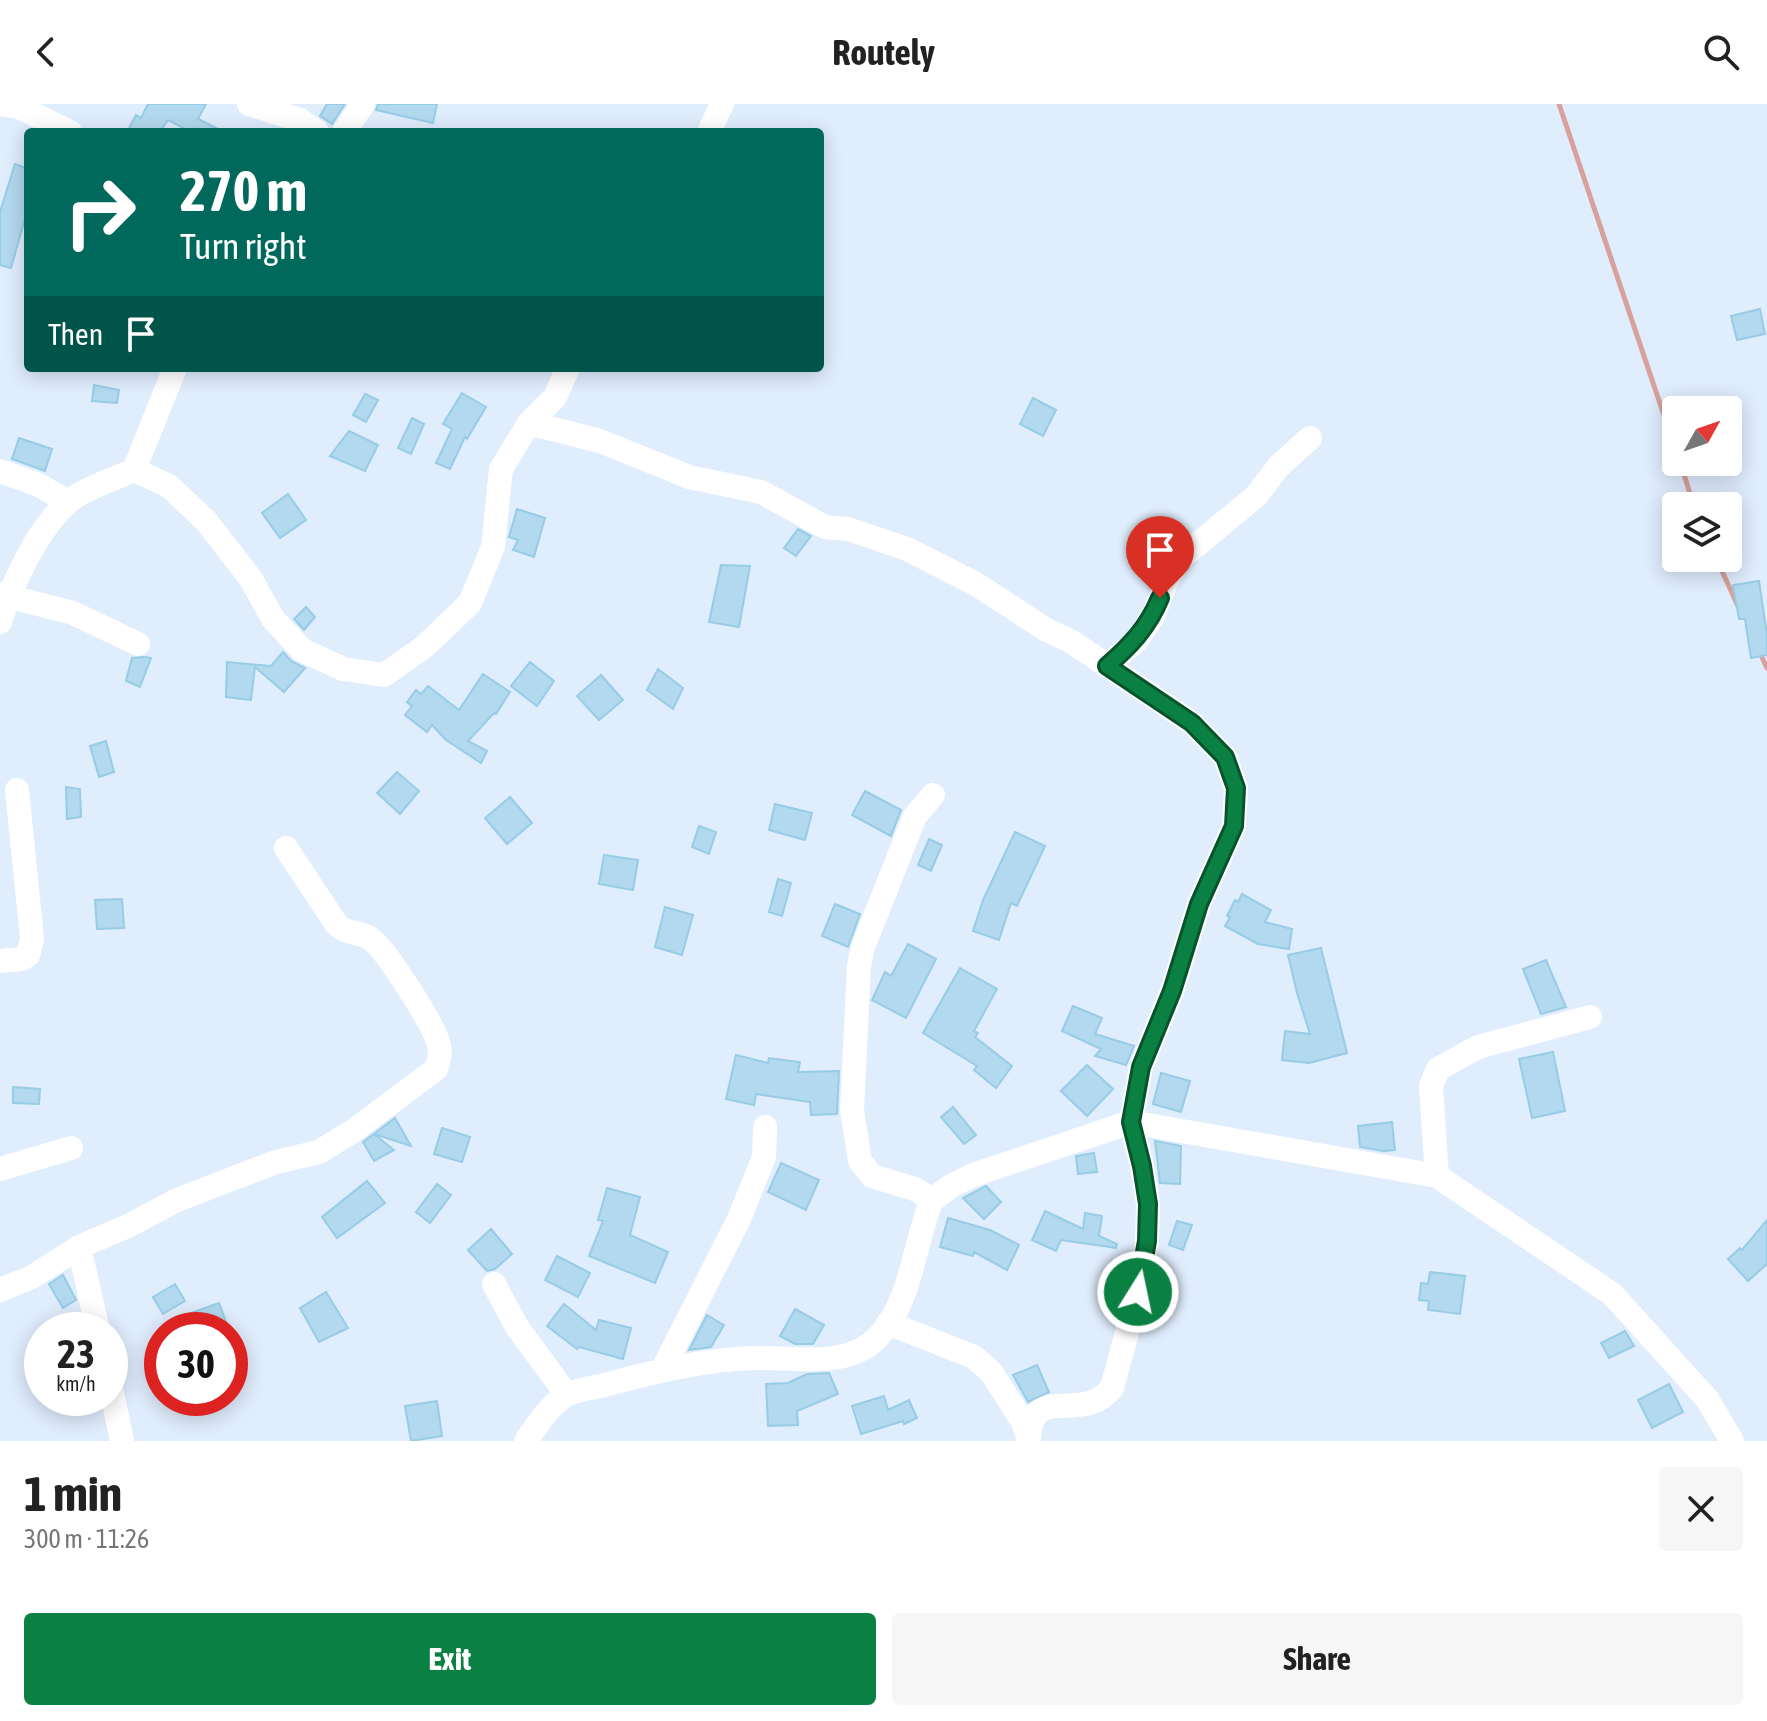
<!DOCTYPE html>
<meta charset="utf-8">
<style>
body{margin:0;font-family:"Asap Condensed",sans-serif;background:#f6f6f6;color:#222;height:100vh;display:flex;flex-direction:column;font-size:30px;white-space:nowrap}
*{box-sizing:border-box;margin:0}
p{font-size:26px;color:#767676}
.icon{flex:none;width:44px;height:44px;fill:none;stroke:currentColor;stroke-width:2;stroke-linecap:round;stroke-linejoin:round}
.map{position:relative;height:1337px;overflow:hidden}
.drawer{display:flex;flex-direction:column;background:#fff;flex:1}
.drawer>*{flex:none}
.hud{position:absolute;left:24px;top:24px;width:800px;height:244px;border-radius:8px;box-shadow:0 4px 20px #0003;background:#00695c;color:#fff;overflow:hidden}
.needle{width:52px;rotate:50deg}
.buttons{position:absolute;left:1662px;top:292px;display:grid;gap:16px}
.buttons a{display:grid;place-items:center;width:80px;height:80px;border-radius:8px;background:#fff;box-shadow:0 4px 20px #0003;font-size:40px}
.speed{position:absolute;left:24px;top:1208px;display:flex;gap:16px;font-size:40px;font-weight:700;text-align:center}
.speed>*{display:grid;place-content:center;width:104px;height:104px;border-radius:50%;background:#fff;box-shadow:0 4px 20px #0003;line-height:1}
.speed small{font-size:20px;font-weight:400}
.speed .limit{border:12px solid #d22;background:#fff;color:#111}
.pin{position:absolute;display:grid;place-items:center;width:68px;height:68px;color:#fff;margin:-82px -34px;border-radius:50% 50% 50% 0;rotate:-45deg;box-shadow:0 0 8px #0007}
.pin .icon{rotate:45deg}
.me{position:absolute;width:88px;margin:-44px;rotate:10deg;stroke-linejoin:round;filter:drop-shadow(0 0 6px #0008)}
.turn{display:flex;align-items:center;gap:28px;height:168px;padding:0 24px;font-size:36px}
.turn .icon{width:104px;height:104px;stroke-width:2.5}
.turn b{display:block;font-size:56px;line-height:68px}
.then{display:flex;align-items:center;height:76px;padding:0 24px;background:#0003;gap:16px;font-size:30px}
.round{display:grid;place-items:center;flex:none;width:84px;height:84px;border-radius:8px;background:#f6f6f6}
.headline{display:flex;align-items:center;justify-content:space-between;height:136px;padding:0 24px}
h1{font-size:48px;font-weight:700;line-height:60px}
.cta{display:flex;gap:16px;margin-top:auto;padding:16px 24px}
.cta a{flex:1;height:92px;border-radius:8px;background:#0b8043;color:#fff;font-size:32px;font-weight:700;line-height:92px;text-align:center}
.cta a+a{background:#f6f6f6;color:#222}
header{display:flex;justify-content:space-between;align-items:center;height:104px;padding:0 24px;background:#fff;font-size:36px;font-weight:700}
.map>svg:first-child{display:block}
</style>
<header><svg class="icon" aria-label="back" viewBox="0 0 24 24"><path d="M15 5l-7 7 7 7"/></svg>Routely<svg class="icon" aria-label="search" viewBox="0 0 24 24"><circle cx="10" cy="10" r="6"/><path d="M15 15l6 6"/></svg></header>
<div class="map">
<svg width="1767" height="1337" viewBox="0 0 1767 1337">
<rect width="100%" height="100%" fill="#e0edfd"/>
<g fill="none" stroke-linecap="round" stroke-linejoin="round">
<path stroke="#d8a19b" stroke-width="5" d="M1559,0l117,347
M1680,358l14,44
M1716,454l22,48
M1759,547l8,17"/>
</g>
<path fill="#b3d9ee" stroke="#97cce6" stroke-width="2" d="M148,0h58l-8,15 26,13h-33l-23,-12 -6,9 5,3h-40l9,-17 5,3z
M327,0h18l-13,20 -12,-8z
M378,0h59l-4,19 -57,-13z
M15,60l13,5v39l-17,60 -11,-3v-53z
M1760,205l5,25 -28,6 -6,-24z
M94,281l25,5 -2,13 -25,-2z
M462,289l24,14 -19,32 -2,-2 -15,32 -14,-6 16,-34 -9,-5z
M365,290l13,6 -12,22 -13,-7z
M1033,294l23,12 -13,26 -23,-12z
M412,314l12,6 -13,30 -13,-6z
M349,327l29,14 -13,26 -35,-15z
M19,334l33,11 -7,22 -33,-12z
M288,390l18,26 -26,18 -18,-25z
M517,405l28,9 -11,39 -21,-7 5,-10 -9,-3z
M798,425l13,7 -15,20 -12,-8z
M721,461l29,1 -11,61 -30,-5z
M1759,477l8,54v20l-16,3 -6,-39h-6l-6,-34z
M306,503l9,10 -11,13 -10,-11z
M283,548l8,9 14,7 -21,24 -29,-25 -4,33 -25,-3 1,-35 44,4z
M145,553l6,1 -11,29 -14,-6 6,-23z
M530,558l24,19 -17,25 -26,-20z
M658,565l25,19 -10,21 -26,-19z
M483,570l27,18 -14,22 -2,-1 -26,28 19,10 -6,12 -35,-23 -14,-15 -5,7 -22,-17 7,-9 -5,-4 9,-12 5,4 7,-8 31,24z
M601,571l22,25 -24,20 -22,-24z
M106,637l8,31 -15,5 -9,-31z
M397,668l22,19 -19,23 -23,-21z
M66,683l14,2 1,28 -14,2z
M865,687l36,19 -10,26 -39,-21z
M510,693l22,26 -25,21 -22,-26z
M775,700l37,9 -7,27 -36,-10z
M699,722l17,6 -7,22 -17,-7z
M1015,728l30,14 -28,60 -6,-3 -12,37 -26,-9 10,-31z
M929,735l13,6 -11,26 -13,-6z
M604,751l34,5 -5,30 -34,-6z
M778,775l13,4 -9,33 -13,-4z
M1242,790l29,16 -6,12 27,7 -3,20 -31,-5 -33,-18 5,-9 -3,-1 8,-16 3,2z
M122,795l2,29 -27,1 -2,-29z
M835,800l25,10 -12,33 -26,-11z
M665,803l28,8 -11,40 -27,-8z
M908,840l28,15 -30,59 -34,-18 13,-28 6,4z
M1321,844l26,105 -38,10 -27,-3 3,-29 25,3 -13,-41 -9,-38z
M1546,856l20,47 -25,7 -18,-45z
M960,864l37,21 -23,42 4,2 -3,4 37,29 -16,22 -22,-18 3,-4 -54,-33z
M1073,902l29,12 -7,16 39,12 -8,19 -31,-9 6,-7 -39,-18z
M1553,948l12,59 -33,7 -13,-59z
M736,951l32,8 1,-5 31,4 -2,10 41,-1 -2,43 -26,1 -1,-13 -54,-8 -2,11 -28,-6z
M1087,961l26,24 -26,27 -26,-25z
M1161,969l29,8 -9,31 -28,-8z
M13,983l27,2 -1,15 -26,-1z
M953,1003l23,28 -12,9 -23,-27z
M395,1014l16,28 -37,-12 20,16 -20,11 -11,-19z
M1392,1018l3,28 -12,1 -23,-4 -2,-21z
M442,1024l28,9 -8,25 -28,-8z
M1155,1037l26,5 -1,38 -20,-1z
M1094,1049l3,19 -19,2 -2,-18z
M781,1059l38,17 -13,30 -38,-18z
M367,1077l18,22 -48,35 -15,-21z
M437,1080l14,11 -21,28 -14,-11z
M986,1082l15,16 -17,17 -21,-21z
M607,1084l33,9 -10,38 38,17 -13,31 -66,-27 14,-35 -5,-1z
M1045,1107l38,18 2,-16 17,3 -3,20 18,8 -1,4 -55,-8 -5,11 -24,-11z
M948,1114l42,12 29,15 -12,25 -33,-18 -1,4 -33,-9z
M1767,1116v44l-19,17 -20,-22 12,-11 2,2z
M1177,1117l15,4 -9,25 -14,-5z
M491,1125l21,25 -17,15 -8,2 -19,-21z
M557,1152l33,17 -12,24 -33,-17z
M1430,1168l35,4 -5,38 -32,-4 1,-9 -10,-1 2,-17 7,1z
M63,1171l13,25 -13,8 -14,-24z
M175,1180l10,17 -22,13 -10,-17z
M326,1188l22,36 -29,14 -19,-34z
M219,1199l10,27h-31l-7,-17z
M564,1200l32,26 3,-10 32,8 -8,31 -44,-12 -2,2 -30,-23z
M795,1205l29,16 -11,19h-18l-15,-8z
M707,1211l17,10 -13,22 -22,3z
M1625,1227l9,15 -25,12 -8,-15z
M1037,1261l12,27 -21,10 -15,-27z
M829,1269l9,21 -41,17 1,14 -30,1 -2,-42 22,-1 19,-9z
M1669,1280l14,28 -31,16 -14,-28z
M884,1292l4,14 21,-10 8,18 -13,6 -1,-3 -42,13 -9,-28z
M437,1297l5,35 -31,5 -6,-35z"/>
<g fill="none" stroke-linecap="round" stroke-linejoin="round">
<path stroke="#fff" stroke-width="24" d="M0,0l19,3 51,25
M249,0l51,16 17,12
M344,28l19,-28
M709,28l13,-28
M529,319l71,18 89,36 72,15 64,35 23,2 59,20 69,35 69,45 27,13 120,81 33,34 11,31 -2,38 -35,78 -27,87 -31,76 -10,55 11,44 6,38 -1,37 -9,51 -26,96c-32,38 -78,-7 -83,49
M134,366l41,-102
M0,367l39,14 29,17
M0,490l73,19 65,31
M0,518c12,-38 37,-92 67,-119 15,-14 48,-24 67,-33l35,16 37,35 45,58 22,40 29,31 41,19 41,6 40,-28 46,-44 23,-56 8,-78 28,-46 26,-26 13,-29
M1107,562l29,-25 17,-25 14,-36 14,-22 75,-62 23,-30 31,-28
M0,857l22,-2 6,-4 4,-16 -15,-149
M0,1065l71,-21
M1437,1072l-6,-90 7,-17 40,-22 112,-30
M932,1096l19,-14 22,-11 158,-53 306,54 175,118 95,105 25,42
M79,1143l19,83
M494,1180l23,43 50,68
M0,1186l32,-13 47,-30 49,-21 49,-26 99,-38 43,-10 34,-21 83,-62c3,-9 5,-15 3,-24 -5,-20 -52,-94 -68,-106 -11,-8 -24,-4 -34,-14l-51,-77
M888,1219l86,34 17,15 32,50 6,18
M663,1265l76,-150 25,-62 1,-30
M110,1279l12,58
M526,1337c11,-16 23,-35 40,-46 9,-5 24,-7 35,-9 51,-14 104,-27 156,-28 41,-1 92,11 122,-22 33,-35 35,-94 53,-136l-17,-11 -43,-13 -12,-15 -8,-51 7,-144 4,-19 52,-131 18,-21"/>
</g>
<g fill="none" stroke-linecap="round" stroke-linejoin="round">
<defs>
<path id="route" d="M1138,1188l9,-51 1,-37 -6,-38 -11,-44 10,-55 31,-76 27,-87 35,-78 2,-38 -11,-31 -33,-34 -85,-57c24,-21 41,-39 53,-68"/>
</defs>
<use href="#route" stroke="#07532c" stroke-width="20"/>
<use href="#route" stroke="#0b8043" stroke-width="14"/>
</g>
</svg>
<div class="buttons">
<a><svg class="needle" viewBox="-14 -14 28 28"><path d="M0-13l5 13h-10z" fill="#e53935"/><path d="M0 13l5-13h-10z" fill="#767676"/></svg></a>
<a><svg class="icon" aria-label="layers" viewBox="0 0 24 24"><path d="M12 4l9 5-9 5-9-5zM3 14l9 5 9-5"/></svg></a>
</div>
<div class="speed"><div>23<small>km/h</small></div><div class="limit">30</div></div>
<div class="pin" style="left:1160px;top:494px;background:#d93025"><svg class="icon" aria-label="arrive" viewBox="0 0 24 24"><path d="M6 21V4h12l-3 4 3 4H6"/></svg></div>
<svg class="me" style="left:1138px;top:1188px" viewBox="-20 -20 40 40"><circle r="17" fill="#0b8043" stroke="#fff" stroke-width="3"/><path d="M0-11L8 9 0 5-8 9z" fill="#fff"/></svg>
<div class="hud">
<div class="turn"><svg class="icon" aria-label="right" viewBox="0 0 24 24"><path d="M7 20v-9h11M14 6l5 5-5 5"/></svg><div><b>270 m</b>Turn right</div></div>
<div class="then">Then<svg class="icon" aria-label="arrive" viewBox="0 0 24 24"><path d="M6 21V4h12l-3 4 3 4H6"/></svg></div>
</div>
</div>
<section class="drawer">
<div class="headline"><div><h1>1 min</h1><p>300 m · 11:26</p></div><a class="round"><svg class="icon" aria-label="close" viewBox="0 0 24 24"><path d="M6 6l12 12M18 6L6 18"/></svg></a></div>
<div class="cta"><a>Exit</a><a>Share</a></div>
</section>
